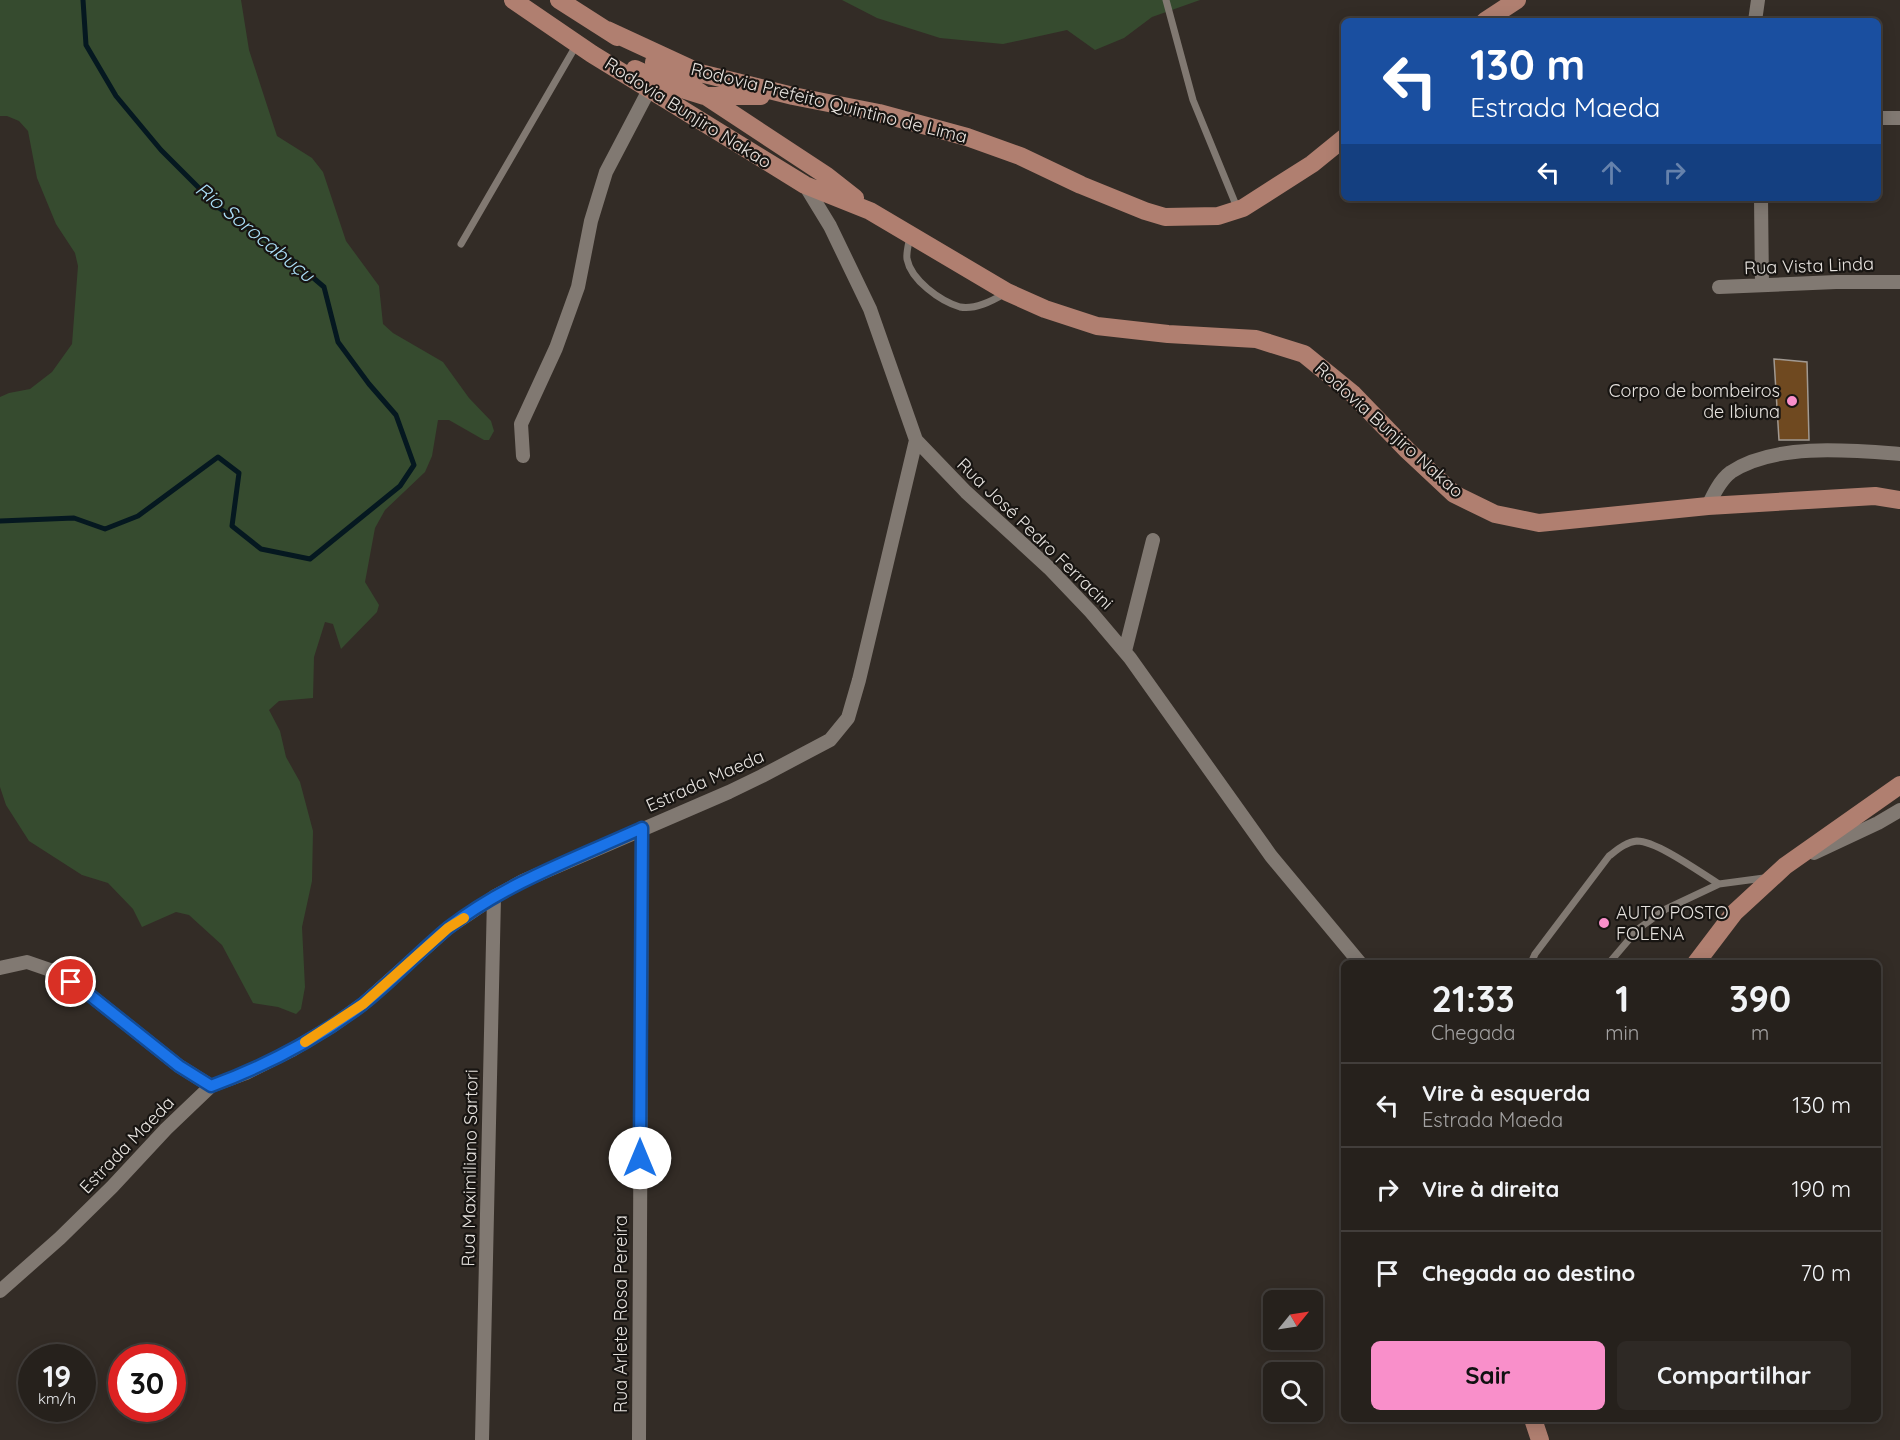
<!DOCTYPE html>
<html lang="pt">
<meta charset="utf-8">
<style>
body{margin:0;font-family:Quicksand,sans-serif;background:#2e2925;color:#f1f3f6;height:100vh;display:flex;flex-direction:column;font-size:22px;white-space:nowrap}
*{box-sizing:border-box;margin:0}
p{font-size:20px;color:#a4a3a3}
.icon{flex:none;width:33px;height:33px;fill:none;stroke:currentColor;stroke-width:2;stroke-linecap:round;stroke-linejoin:round}
.map{position:relative;flex:1;overflow:hidden}
.panel{position:absolute;left:1341px;top:960px;width:540px;height:462px;display:flex;flex-direction:column;background:#26211c;border-radius:9px;box-shadow:0 3px 15px #0003,0 0 0 2px #423e3b}
.panel>*{flex:none}
.hud{position:absolute;left:1341px;top:18px;width:540px;height:183px;border-radius:9px;box-shadow:0 3px 15px #0003,0 0 0 2px #423e3b;background:#1a4fa0;color:#fff;overflow:hidden}
.needle{width:39px;rotate:60deg}
.fabs{position:absolute;left:1263px;top:1290px;display:grid;gap:12px}
.fabs a{display:grid;place-items:center;width:60px;height:60px;border-radius:9px;background:#26211c;box-shadow:0 3px 15px #0003,0 0 0 2px #423e3b;font-size:30px}
.speed{position:absolute;left:18px;top:1344px;display:flex;gap:12px;font-size:30px;font-weight:700;text-align:center}
.speed>*{display:grid;place-content:center;width:78px;height:78px;border-radius:50%;background:#26211c;box-shadow:0 3px 15px #0003,0 0 0 2px #423e3b;line-height:1}
.speed small{font-size:15px;font-weight:400}
.speed .limit{border:9px solid #d22;background:#fff;color:#111}
.pin{position:absolute;display:grid;place-items:center;width:51px;height:51px;color:#fff;margin:-26px;border:3px solid #fff;border-radius:50%;box-shadow:0 2px 6px #0007}
.me{position:absolute;width:66px;margin:-33px;rotate:0deg;stroke-linejoin:round;filter:drop-shadow(0 0 4px #0008)}
.turn{display:flex;align-items:center;gap:21px;height:126px;padding:0 30px;font-size:27px}
.turn .icon{width:78px;height:78px;stroke-width:2.5}
.turn b{display:block;font-size:42px;line-height:51px}
.lanes{display:flex;align-items:center;height:57px;padding:0 30px;background:#0003;justify-content:center;gap:30px;direction:ltr}
.lanes .off{opacity:.35}
.eta{display:flex;justify-content:space-evenly;align-items:center;height:102px;text-align:center}
.eta b{font-size:36px;font-weight:700;line-height:42px}
.action{display:flex;gap:12px;margin-top:auto;padding:12px 30px}
.action a{flex:1;height:69px;border-radius:9px;background:#f98fca;color:#111;font-size:24px;font-weight:700;line-height:69px;text-align:center}
.action a+a{background:#2e2925;color:#f1f3f6}
ul{padding:0;list-style:none}
li{display:flex;align-items:center;gap:18px;height:84px;padding:0 30px;border-top:2px solid #423e3b}
li div{flex:1}
li b{display:block;font-size:22px}
li em{font-style:normal}
.map>svg:first-child{display:block}
</style>
<div class="map">
<svg width="1900" height="1440" viewBox="0 0 1900 1440">
<rect width="100%" height="100%" fill="#332c26"/>
<path fill="#364b2f" d="M0,0h241l8,50 28,86 35,22 11,14 23,69 33,45 4,38 10,9 50,29 26,36 22,23 3,10 -5,9h-5l-35,-20h-11l-6,36 -7,16 -40,38 -10,18 -10,54 14,23 -2,7 -36,37 -8,-25 -8,-2 -11,35 -1,41 -34,3 -10,9 11,21 6,26 14,25 13,49 -1,50 -10,46 3,60 -4,22 -5,5 -18,-7 -25,-4 -31,-58 -33,-30 -13,-3 -34,15 -9,-18 -25,-26 -26,-8 -53,-34 -23,-36 -6,-18v-390l9,-4 21,-4 22,-17 20,-28 6,-78 -3,-13 -19,-29 -19,-46 -9,-47 -9,-10 -12,-5h-7z
M842,0h358l-48,17 -28,21 -29,12 -28,-20 -64,14 -63,-6 -63,-20z"/>
<g fill="none" stroke-linecap="round" stroke-linejoin="round">
<path stroke="#051820" stroke-width="5" d="M0,521l74,-3 31,11 33,-13 80,-59 21,16 -7,53 29,23 49,10 90,-73 14,-21 -18,-50 -27,-31 -31,-42 -14,-55 -48,-41 -57,-38 -58,-58 -45,-54 -30,-51 -3,-45"/>
</g>
<path fill="#6f4920" stroke="#a19991" stroke-width="1.5" d="M1774,359l33,3 2,78h-30z"/>
<g fill="none" stroke-linecap="round" stroke-linejoin="round">
<path stroke="#817972" stroke-width="7" d="M1166,0l27,100 45,110
M910,236c-1,7 -4,16 -3,23 4,21 33,42 53,48 15,3 32,-6 44,-13
M461,244l116,-200
M1531,963l4,-9 74,-98c8,-6 17,-14 28,-15 20,0 64,32 82,43
M1609,963l29,-34 28,-20 53,-25 45,-6"/>
<path stroke="#817972" stroke-width="14" d="M1755,21l3,-21
M1878,118h22
M805,185l25,41 40,83 46,131 50,52 83,76 42,44 39,46 141,198 89,107
M1761,198l1,87
M1719,287l117,-5h64
M523,456l-2,-32 35,-76 22,-61 13,-66 15,-49 43,-82
M1708,506c5,-11 12,-26 23,-34 44,-29 118,-22 169,-18
M1125,651l28,-111
M1814,853l64,-30 22,-13
M0,968l27,-6 29,10 30,20 93,74 32,20
M0,1291l60,-53 52,-51 54,-58 45,-43 35,-13 46,-23 40,-24 31,-22 85,-76 46,-31 29,-16 206,-89 33,-16 68,-36 18,-22 11,-38 57,-240
M482,1440l12,-543
M639,1440l3,-612"/>
<path stroke="#b07f70" stroke-width="18" d="M513,0l79,54 213,131 65,26 137,81 38,17 52,17 71,8 88,5 48,15 49,40 54,56 47,44 41,20 44,9 169,-17 167,-10 25,4
M559,0l58,37
M1485,21l32,-21
M607,30l93,43 93,23 86,17 88,24 53,19 61,29 64,26 20,6 53,-1 25,-8 69,-44 32,-26
M654,62l173,114 28,22
M635,69l37,17 32,10h57
M1696,963l38,-50 51,-47 115,-81
M1533,1419l7,21"/>
</g>
<g fill="none" stroke-linecap="round" stroke-linejoin="round">
<defs>
<path id="route" d="M71,982l15,10 93,74 32,20c54,-20 106,-47 152,-82 30,-24 56,-52 85,-76 58,-45 128,-70 194,-100l-2,330"/>
</defs>
<use href="#route" stroke="#114b97" stroke-width="15"/>
<use href="#route" stroke="#1a73e8" stroke-width="10"/>
<path stroke="#f59e0b" stroke-width="10" d="M305,1042l58,-38 85,-76 16,-10"/>
</g>
<g fill="#f98fca" stroke="#181512" stroke-width="2">
<circle cx="1792" cy="401" r="6"/>
<circle cx="1604" cy="923" r="6"/>
</g>
<g text-anchor="middle" stroke-width="4.5" stroke-linejoin="round" paint-order="stroke">
<g font-size="18" fill="#e7e3df" stroke="#181512">
<text transform="translate(829 103) rotate(14)" y="6">Rodovia Prefeito Quintino de Lima</text>
<text transform="translate(688 113) rotate(32)" y="6">Rodovia Bunjiro Nakao</text>
<text transform="translate(1809 266) rotate(-2)" y="6">Rua Vista Linda</text>
<text transform="translate(1389 430) rotate(42)" y="6">Rodovia Bunjiro Nakao</text>
<text transform="translate(1035 534) rotate(44)" y="6">Rua José Pedro Ferracini</text>
<text transform="translate(705 781) rotate(-24)" y="6">Estrada Maeda</text>
<text transform="translate(127 1145) rotate(-46)" y="6">Estrada Maeda</text>
<text transform="translate(470 1168) rotate(-89)" y="6">Rua Maximiliano Sartori</text>
<text transform="translate(621 1314) rotate(-90)" y="6">Rua Arlete Rosa Pereira</text>
</g>
<g font-size="18" fill="#e7e3df" stroke="#181512" text-anchor="end">
<text x="1780" y="397">Corpo de bombeiros<tspan x="1780" dy="21">de Ibiuna</tspan></text>
<text x="1616" y="919" text-anchor="start">AUTO POSTO<tspan x="1616" dy="21">FOLENA</tspan></text>
</g>
<g font-size="20" font-style="italic" fill="#abdff8" stroke="#181512">
<text transform="translate(255 232) rotate(39)" y="7">Rio Sorocabuçu</text>
</g>
</g>
</svg>
<div class="fabs">
<a><svg class="needle" viewBox="-14 -14 28 28"><path d="M0-13l5 13h-10z" fill="#e53935"/><path d="M0 13l5-13h-10z" fill="#a4a3a3"/></svg></a>
<a><svg class="icon" aria-label="search" viewBox="0 0 24 24"><circle cx="10" cy="10" r="6"/><path d="M15 15l6 6"/></svg></a>
</div>
<div class="speed"><div>19<small>km/h</small></div><div class="limit">30</div></div>
<div class="pin" style="left:71px;top:982px;background:#d93025"><svg class="icon" aria-label="arrive" viewBox="0 0 24 24"><path d="M6 21V4h12l-3 4 3 4H6"/></svg></div>
<svg class="me" style="left:640px;top:1158px" viewBox="-20 -20 40 40"><circle r="19" fill="#fff"/><path d="M0-13L10 11 0 6-10 11z" fill="#1a73e8"/></svg>
<div class="hud">
<div class="turn"><svg class="icon" aria-label="left" viewBox="0 0 24 24"><path d="M17 20v-9H6M10 6l-5 5 5 5"/></svg><div><b>130 m</b>Estrada Maeda</div></div>
<div class="lanes"><svg class="icon" aria-label="left" viewBox="0 0 24 24"><path d="M17 20v-9H6M10 6l-5 5 5 5"/></svg><svg class="icon off" aria-label="ahead" viewBox="0 0 24 24"><path d="M12 20V5M6 11l6-6 6 6"/></svg><svg class="icon off" aria-label="right" viewBox="0 0 24 24"><path d="M7 20v-9h11M14 6l5 5-5 5"/></svg></div>
</div>
<section class="panel">
<div class="eta">
<div><b>21:33</b><p>Chegada</p></div>
<div><b>1</b><p>min</p></div>
<div><b>390</b><p>m</p></div>
</div>
<ul>
<li><svg class="icon" aria-label="left" viewBox="0 0 24 24"><path d="M17 20v-9H6M10 6l-5 5 5 5"/></svg><div><b>Vire à esquerda</b><p>Estrada Maeda</p></div><em>130 m</em></li>
<li><svg class="icon" aria-label="right" viewBox="0 0 24 24"><path d="M7 20v-9h11M14 6l5 5-5 5"/></svg><div><b>Vire à direita</b></div><em>190 m</em></li>
<li><svg class="icon" aria-label="arrive" viewBox="0 0 24 24"><path d="M6 21V4h12l-3 4 3 4H6"/></svg><div><b>Chegada ao destino</b></div><em>70 m</em></li>
</ul>
<div class="action"><a>Sair</a><a>Compartilhar</a></div>
</section>
</div>
